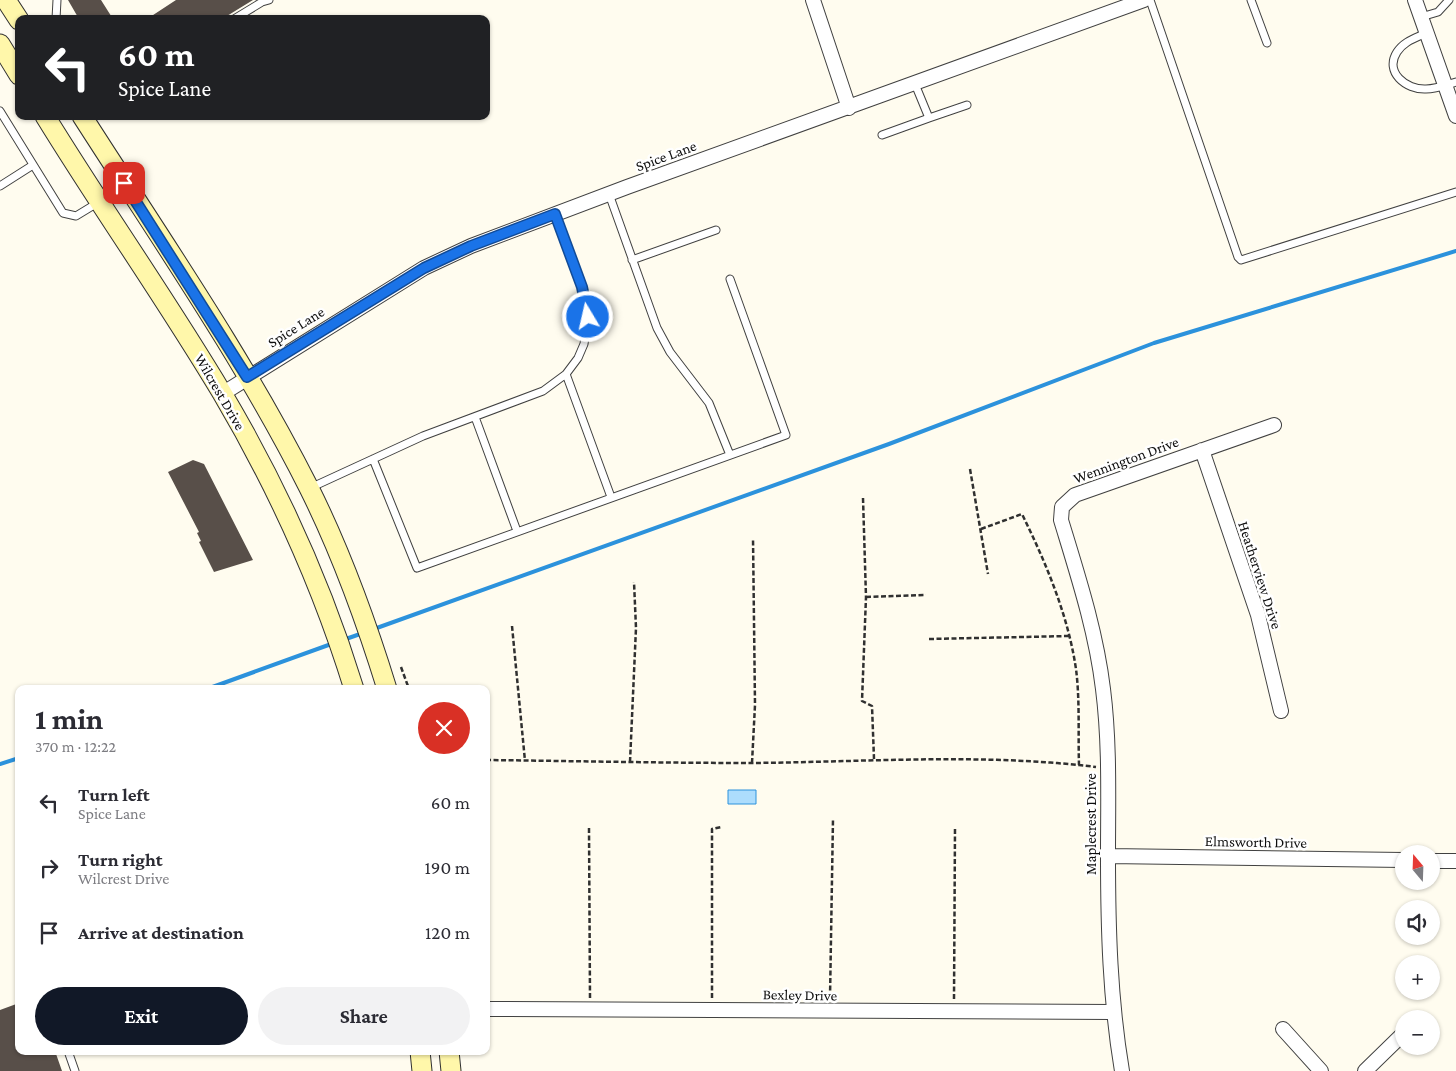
<!DOCTYPE html>
<meta charset="utf-8">
<style>
body{margin:0;font-family:"Crimson Pro",serif;background:#f2f2f3;color:#2b2b33;height:100vh;display:flex;flex-direction:column;font-size:19px;white-space:nowrap}
*{box-sizing:border-box;margin:0}
p{font-size:16px;color:#7c7c81}
.icon{flex:none;width:28px;height:28px;fill:none;stroke:currentColor;stroke-width:2;stroke-linecap:round;stroke-linejoin:round}
.map{position:relative;flex:1;overflow:hidden}
.details{position:absolute;left:15px;top:685px;width:475px;height:370px;display:flex;flex-direction:column;background:#fff;border-radius:10px;box-shadow:0 1px 4px #0004}
.details>*{flex:none}
.guide{position:absolute;left:15px;top:15px;width:475px;height:105px;border-radius:10px;box-shadow:0 1px 4px #0004;background:#202124;color:#fff;overflow:hidden}
.needle{width:32px;rotate:341deg}
.controls{position:absolute;left:1395px;top:845px;display:grid;gap:10px}
.controls a{display:grid;place-items:center;width:45px;height:45px;border-radius:50%;background:#fff;box-shadow:0 1px 4px #0004;font-size:25px}
.pin{position:absolute;display:grid;place-items:center;width:42px;height:42px;color:#fff;margin:-21px;border-radius:10px;box-shadow:0 2px 8px #0006}
.me{position:absolute;width:55px;margin:-28px;rotate:351deg;stroke-linejoin:round;filter:drop-shadow(0 0 4px #0008)}
.turn{display:flex;align-items:center;gap:18px;height:105px;padding:0 20px;font-size:22px}
.turn .icon{width:65px;height:65px;stroke-width:2.5}
.turn b{display:block;font-size:35px;line-height:42px}
.round{display:grid;place-items:center;flex:none;width:52px;height:52px;border-radius:26px;background:#f2f2f3}
.overview{display:flex;align-items:center;justify-content:space-between;height:85px;padding:0 20px}
h1{font-size:30px;font-weight:700;line-height:38px}
.action{display:flex;gap:10px;margin-top:auto;padding:10px 20px}
.action a{flex:1;height:58px;border-radius:30px;background:#111827;color:#fff;font-size:20px;font-weight:700;line-height:58px;text-align:center}
.action a+a{background:#f2f2f3;color:#2b2b33}
ul{padding:0;list-style:none}
li{display:flex;align-items:center;gap:15px;height:65px;padding:0 20px}
li div{flex:1}
li b{display:block;font-size:19px}
li em{font-style:normal}
.map>svg:first-child{display:block}
</style>
<div class="map">
<svg width="1456" height="1071" viewBox="0 0 1456 1071">
<rect width="100%" height="100%" fill="#fffcef"/>
<path fill="#adddfd" stroke="#2c92dc" d="M728,790h28v14h-28z"/>
<g fill="none" stroke-linecap="round" stroke-linejoin="round">
<path stroke="#2c92dc" stroke-width="4" d="M374,629l515,-185 265,-101 302,-92
M343,640l20,-7
M207,689l127,-46
M0,764l19,-6"/>
</g>
<path fill="#584f49" d="M68,0h33l12,19h-34z
M176,0h77l-31,19h-75z
M193,460l11,4 49,96 -39,12 -15,-30 2,-1 -4,-8 2,-1 -31,-60z
M19,1003v48h36l7,20h-62v-61z"/>
<g fill="none" stroke-linecap="round" stroke-linejoin="round">
<defs>
<path id="lane" d="M1150,0l88,257 3,3 215,-68
M1251,0l16,43
M1421,17l17,-5 11,-12
M56,19l1,-19
M234,19l28,-17 7,-2
M1426,33c-10,5 -22,8 -29,19 -13,20 9,38 29,37 10,0 20,-4 30,-7
M0,111l63,102 13,3 23,-14
M929,118l38,-13
M882,135l47,-17 -14,-34
M0,186l33,-21
M609,194l48,134 13,24 39,51 21,52
M632,260l84,-30
M566,374l45,123
M475,417l42,114
M373,459l44,109 369,-133 -56,-156
M310,488l113,-52 120,-45 23,-17 12,-16 6,-14 4,-27 -6,-30 -27,-73
M68,1051l7,20"/>
<path id="street" d="M813,0l36,108
M1415,0l41,116
M222,394l202,-126 47,-22 156,-59 517,-187
M1202,450l56,165 23,96
M1108,856l296,4
M1431,861h25
M486,1009l627,3
M1283,1029l38,42
M1122,1071c-12,-71 -14,-143 -14,-215 0,-56 2,-112 -5,-167 -7,-58 -25,-113 -42,-169l1,-13 13,-12 199,-70
M1365,1071l39,-38"/>
<path id="secondary" d="M6,0l13,20
M0,44l19,31
M45,116c57,93 121,183 177,277 55,93 100,192 132,296
M82,116c78,122 162,243 227,372 32,64 57,133 78,201
M420,1051l2,20
M449,1051l2,20"/>
</defs>
<use href="#lane" stroke="#414141" stroke-width="9"/>
<use href="#street" stroke="#414141" stroke-width="16"/>
<use href="#secondary" stroke="#303030" stroke-width="21"/>
<path stroke="#303030" stroke-width="2.5" stroke-dasharray="5 2.5" stroke-linecap="butt" d="M970,469l18,105
M863,498l3,99 -4,104 10,5 2,53
M981,529l41,-15c24,49 46,101 54,155 4,31 2,65 3,96
M866,597l60,-2
M512,626l13,135
M929,639l140,-3
M401,667l8,22
M486,760c89,1 177,3 266,3 114,-1 230,-10 344,4
M630,762l6,-134 -2,-46
M752,763l3,-58 -2,-167
M589,828l1,170
M712,998v-169l9,-2
M830,998l3,-179
M954,999l1,-171"/>
<use href="#lane" stroke="#fff" stroke-width="7"/>
<use href="#street" stroke="#fff" stroke-width="14"/>
<use href="#secondary" stroke="#fff7aa" stroke-width="19"/>
</g>
<g fill="none" stroke-linecap="round" stroke-linejoin="round">
<defs>
<path id="route" d="M124,183l123,194 177,-109 47,-22 84,-32 27,73 6,30"/>
</defs>
<use href="#route" stroke="#114b97" stroke-width="12"/>
<use href="#route" stroke="#1a73e8" stroke-width="9"/>
</g>
<g text-anchor="middle" stroke-width="5" stroke-linejoin="round" paint-order="stroke">
<g font-size="15" fill="#0e0e0e" stroke="#fff">
<text transform="translate(666 156) rotate(-20)" y="5">Spice Lane</text>
<text transform="translate(296 327) rotate(-32)" y="5">Spice Lane</text>
<text transform="translate(220 392) rotate(60)" y="5">Wilcrest Drive</text>
<text transform="translate(1126 460) rotate(-20)" y="5">Wennington Drive</text>
<text transform="translate(1260 575) rotate(72)" y="5">Heatherview Drive</text>
<text transform="translate(1091 824) rotate(-90)" y="5">Maplecrest Drive</text>
<text transform="translate(1256 842) rotate(1)" y="5">Elmsworth Drive</text>
<text transform="translate(800 995) rotate(1)" y="5">Bexley Drive</text>
</g>
</g>
</svg>
<div class="controls">
<a><svg class="needle" viewBox="-14 -14 28 28"><path d="M0-13l5 13h-10z" fill="#e53935"/><path d="M0 13l5-13h-10z" fill="#7c7c81"/></svg></a>
<a><svg class="icon" aria-label="sound" viewBox="0 0 24 24"><path d="M4 9h4l5-4v14l-5-4H4zM17 9q2 3 0 6"/></svg></a>
<a>+</a>
<a>−</a>
</div>
<div class="pin" style="left:124px;top:183px;background:#d93025"><svg class="icon" aria-label="arrive" viewBox="0 0 24 24"><path d="M6 21V4h12l-3 4 3 4H6"/></svg></div>
<svg class="me" style="left:588px;top:317px" viewBox="-20 -20 40 40"><circle r="17" fill="#1a73e8" stroke="#fff" stroke-width="3"/><path d="M0-11L8 9 0 5-8 9z" fill="#fff"/></svg>
<div class="guide">
<div class="turn"><svg class="icon" aria-label="left" viewBox="0 0 24 24"><path d="M17 20v-9H6M10 6l-5 5 5 5"/></svg><div><b>60 m</b>Spice Lane</div></div>
</div>
<section class="details">
<div class="overview"><div><h1>1 min</h1><p>370 m · 12:22</p></div><a class="round" style="background:#d93025;color:#fff"><svg class="icon" aria-label="close" viewBox="0 0 24 24"><path d="M6 6l12 12M18 6L6 18"/></svg></a></div>
<ul>
<li><svg class="icon" aria-label="left" viewBox="0 0 24 24"><path d="M17 20v-9H6M10 6l-5 5 5 5"/></svg><div><b>Turn left</b><p>Spice Lane</p></div><em>60 m</em></li>
<li><svg class="icon" aria-label="right" viewBox="0 0 24 24"><path d="M7 20v-9h11M14 6l5 5-5 5"/></svg><div><b>Turn right</b><p>Wilcrest Drive</p></div><em>190 m</em></li>
<li><svg class="icon" aria-label="arrive" viewBox="0 0 24 24"><path d="M6 21V4h12l-3 4 3 4H6"/></svg><div><b>Arrive at destination</b></div><em>120 m</em></li>
</ul>
<div class="action"><a>Exit</a><a>Share</a></div>
</section>
</div>
